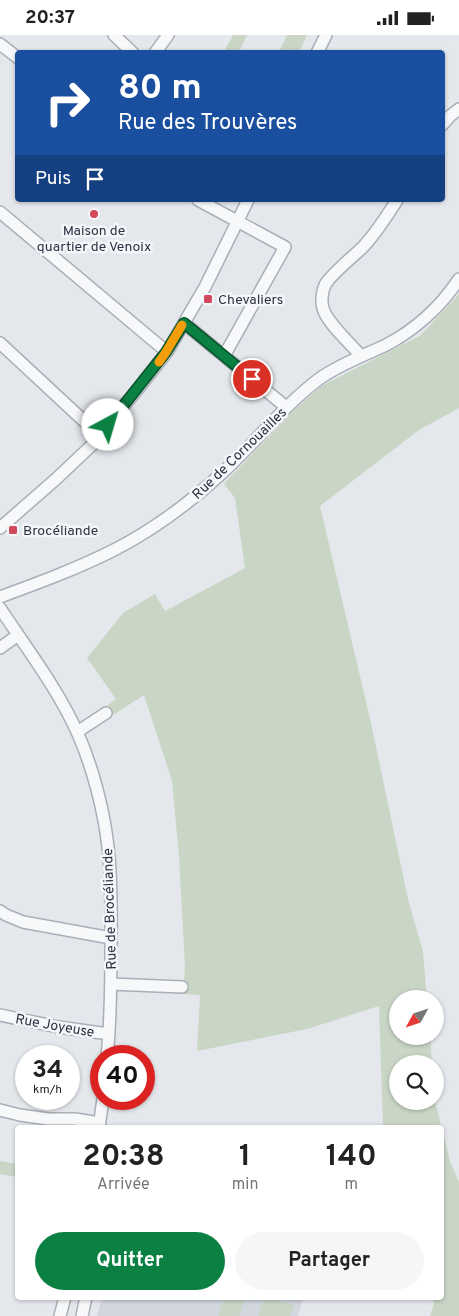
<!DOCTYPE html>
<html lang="fr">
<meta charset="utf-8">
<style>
body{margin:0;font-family:Overpass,sans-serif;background:#f6f6f6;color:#222;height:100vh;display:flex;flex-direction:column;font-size:19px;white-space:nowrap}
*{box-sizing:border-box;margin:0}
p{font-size:16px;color:#767676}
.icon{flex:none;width:28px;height:28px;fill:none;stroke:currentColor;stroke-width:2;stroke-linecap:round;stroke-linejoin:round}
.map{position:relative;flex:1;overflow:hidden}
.panel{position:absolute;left:15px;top:1090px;width:429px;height:175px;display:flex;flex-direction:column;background:#fff;border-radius:5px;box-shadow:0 1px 4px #0004}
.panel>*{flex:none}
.top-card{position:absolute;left:15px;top:15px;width:430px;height:152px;border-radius:5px;box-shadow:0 1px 4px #0004;background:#1a4fa0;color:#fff;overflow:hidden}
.needle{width:32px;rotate:230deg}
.tools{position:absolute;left:389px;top:955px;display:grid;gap:10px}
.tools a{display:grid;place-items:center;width:55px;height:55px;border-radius:50%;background:#fff;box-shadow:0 1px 4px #0004;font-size:25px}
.speed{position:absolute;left:15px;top:1010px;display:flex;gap:10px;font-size:25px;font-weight:700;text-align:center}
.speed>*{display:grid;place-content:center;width:65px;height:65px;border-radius:50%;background:#fff;box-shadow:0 1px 4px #0004;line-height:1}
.speed small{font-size:12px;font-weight:400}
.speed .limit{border:8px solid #d22;background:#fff;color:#111}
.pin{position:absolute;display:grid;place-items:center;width:42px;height:42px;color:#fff;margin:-21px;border:2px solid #fff;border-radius:50%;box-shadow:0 1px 5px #0007}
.me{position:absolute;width:55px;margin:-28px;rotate:39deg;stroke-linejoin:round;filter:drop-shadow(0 0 4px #0008)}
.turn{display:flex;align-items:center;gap:18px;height:105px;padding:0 20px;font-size:22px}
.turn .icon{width:65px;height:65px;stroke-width:2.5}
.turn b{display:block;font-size:35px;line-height:42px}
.then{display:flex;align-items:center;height:48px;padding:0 20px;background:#0003;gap:10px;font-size:19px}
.eta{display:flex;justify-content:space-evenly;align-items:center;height:85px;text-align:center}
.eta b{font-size:30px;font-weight:700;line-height:35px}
.button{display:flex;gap:10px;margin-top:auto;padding:10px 20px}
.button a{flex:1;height:58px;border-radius:30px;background:#0b8043;color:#fff;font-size:20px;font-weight:700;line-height:58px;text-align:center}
.button a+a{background:#f6f6f6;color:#222}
.status{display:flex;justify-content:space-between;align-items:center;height:35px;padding:0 25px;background:#fff;direction:ltr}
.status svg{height:14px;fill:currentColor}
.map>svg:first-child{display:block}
</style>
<div class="status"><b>20:37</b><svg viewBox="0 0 49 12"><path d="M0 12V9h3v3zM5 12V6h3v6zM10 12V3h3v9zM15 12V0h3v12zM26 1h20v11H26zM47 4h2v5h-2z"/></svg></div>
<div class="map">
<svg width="459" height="1281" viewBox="0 0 459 1281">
<rect width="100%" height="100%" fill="#e4e7ec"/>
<path fill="#d2d6de" d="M102,1263h201l-5,18h-201z"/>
<path fill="#c9d6c5" d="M233,0h14l-8,17h-15z
M287,0h20l-8,17h-20z
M459,259v114l-40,22 -99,76 51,217 37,176 15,53 4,47h-29v37h32l2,28h-34v37h37l15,60 9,21v134h-29l4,-13 -1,-5 8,-1v-170h-58l-4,-121 -72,23 -110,22 3,-56 -17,-1 2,-28 -6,-109 -7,-76 -28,-86 -34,22 -6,-9 12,-9 -29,-41 36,-45 32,-19 10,17 80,-43 -10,-70 -11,-14 69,-73 30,-26 97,-49z
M0,1126l17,3v13l-17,-3z
M224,1263h21l-6,18h-21z
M264,1263h6l24,7 -4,11h-32z"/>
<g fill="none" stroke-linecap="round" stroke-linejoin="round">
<defs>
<path id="minor" d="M114,0l19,18
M0,9l18,14
M155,18l13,-18
M317,18l9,-18
M442,90l8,-9 9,-7
M198,165l87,47 -61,109
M0,177l167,140
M184,288l102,84
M0,308l100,93
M361,321c-10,-12 -35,-34 -38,-48 -2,-6 -1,-17 2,-23 6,-11 29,-29 38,-38 13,-14 24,-31 34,-47
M0,493l56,-49 36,-34 49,-60 26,-33 38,-65 43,-87
M0,562c38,-14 76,-28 112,-46 40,-20 76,-47 109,-77 34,-31 61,-67 98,-95 19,-14 46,-24 67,-34 29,-15 55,-39 73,-66
M0,573c27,41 58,81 78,126 15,34 26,77 30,113 4,33 3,66 3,99 0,37 0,74 -4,110
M0,613l18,-13
M77,697l29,-19
M0,876l6,4 17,7 88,16
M111,949l71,3
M0,980l58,12 51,7
M0,1075l20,5 28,4h27l25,4
M99,1092l4,-28
M60,1281l5,-19
M82,1281l4,-19"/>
</defs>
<use href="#minor" stroke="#a9aeb7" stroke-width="14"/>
<use href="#minor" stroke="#f7f8fa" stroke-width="11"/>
</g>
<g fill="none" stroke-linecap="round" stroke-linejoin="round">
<defs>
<path id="route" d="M108,390l58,-73 18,-29 68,56"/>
</defs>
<use href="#route" stroke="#07532c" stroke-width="12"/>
<use href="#route" stroke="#0b8043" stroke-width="9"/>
<path stroke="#f59e0b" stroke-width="9" d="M159,327l7,-10 16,-27"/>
</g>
<g fill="#d1495b" stroke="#f4f6f9" stroke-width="2">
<circle cx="94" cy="179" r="5"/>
<rect x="203" y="259" width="10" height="10" rx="2.5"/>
<rect x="8" y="490" width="10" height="10" rx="2.5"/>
</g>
<g text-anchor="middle" stroke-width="5" stroke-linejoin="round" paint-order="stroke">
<g font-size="14" fill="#2b3445" stroke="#f4f6f9" text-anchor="start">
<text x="94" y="200" text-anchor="middle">Maison de<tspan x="94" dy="16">quartier de Venoix</tspan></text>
<text x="218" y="269">Chevaliers</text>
<text x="23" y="500">Brocéliande</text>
</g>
<g font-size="14" fill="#2b3445" stroke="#f4f6f9">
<text transform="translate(239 418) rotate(-44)" y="5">Rue de Cornouailles</text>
<text transform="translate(109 874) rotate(-92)" y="5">Rue de Brocéliande</text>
<text transform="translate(55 990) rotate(10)" y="5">Rue Joyeuse</text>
</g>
</g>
</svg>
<div class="tools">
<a><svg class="needle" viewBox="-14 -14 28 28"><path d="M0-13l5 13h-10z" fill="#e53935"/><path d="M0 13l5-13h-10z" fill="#767676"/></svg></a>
<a><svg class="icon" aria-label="search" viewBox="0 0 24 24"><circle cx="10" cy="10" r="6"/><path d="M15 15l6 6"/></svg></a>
</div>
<div class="speed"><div>34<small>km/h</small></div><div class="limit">40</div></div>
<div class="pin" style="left:252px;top:344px;background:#d93025"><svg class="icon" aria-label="arrive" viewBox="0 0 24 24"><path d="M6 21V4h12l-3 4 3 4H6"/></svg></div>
<svg class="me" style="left:108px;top:390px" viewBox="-20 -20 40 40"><circle r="19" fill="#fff"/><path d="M0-13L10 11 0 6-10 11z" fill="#0b8043"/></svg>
<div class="top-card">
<div class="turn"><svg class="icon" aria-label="right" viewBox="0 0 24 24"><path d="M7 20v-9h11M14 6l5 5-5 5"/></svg><div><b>80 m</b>Rue des Trouvères</div></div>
<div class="then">Puis<svg class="icon" aria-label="arrive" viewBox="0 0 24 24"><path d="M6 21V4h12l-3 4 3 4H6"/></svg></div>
</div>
<section class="panel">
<div class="eta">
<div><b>20:38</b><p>Arrivée</p></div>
<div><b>1</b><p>min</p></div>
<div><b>140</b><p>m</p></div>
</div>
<div class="button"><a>Quitter</a><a>Partager</a></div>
</section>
</div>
